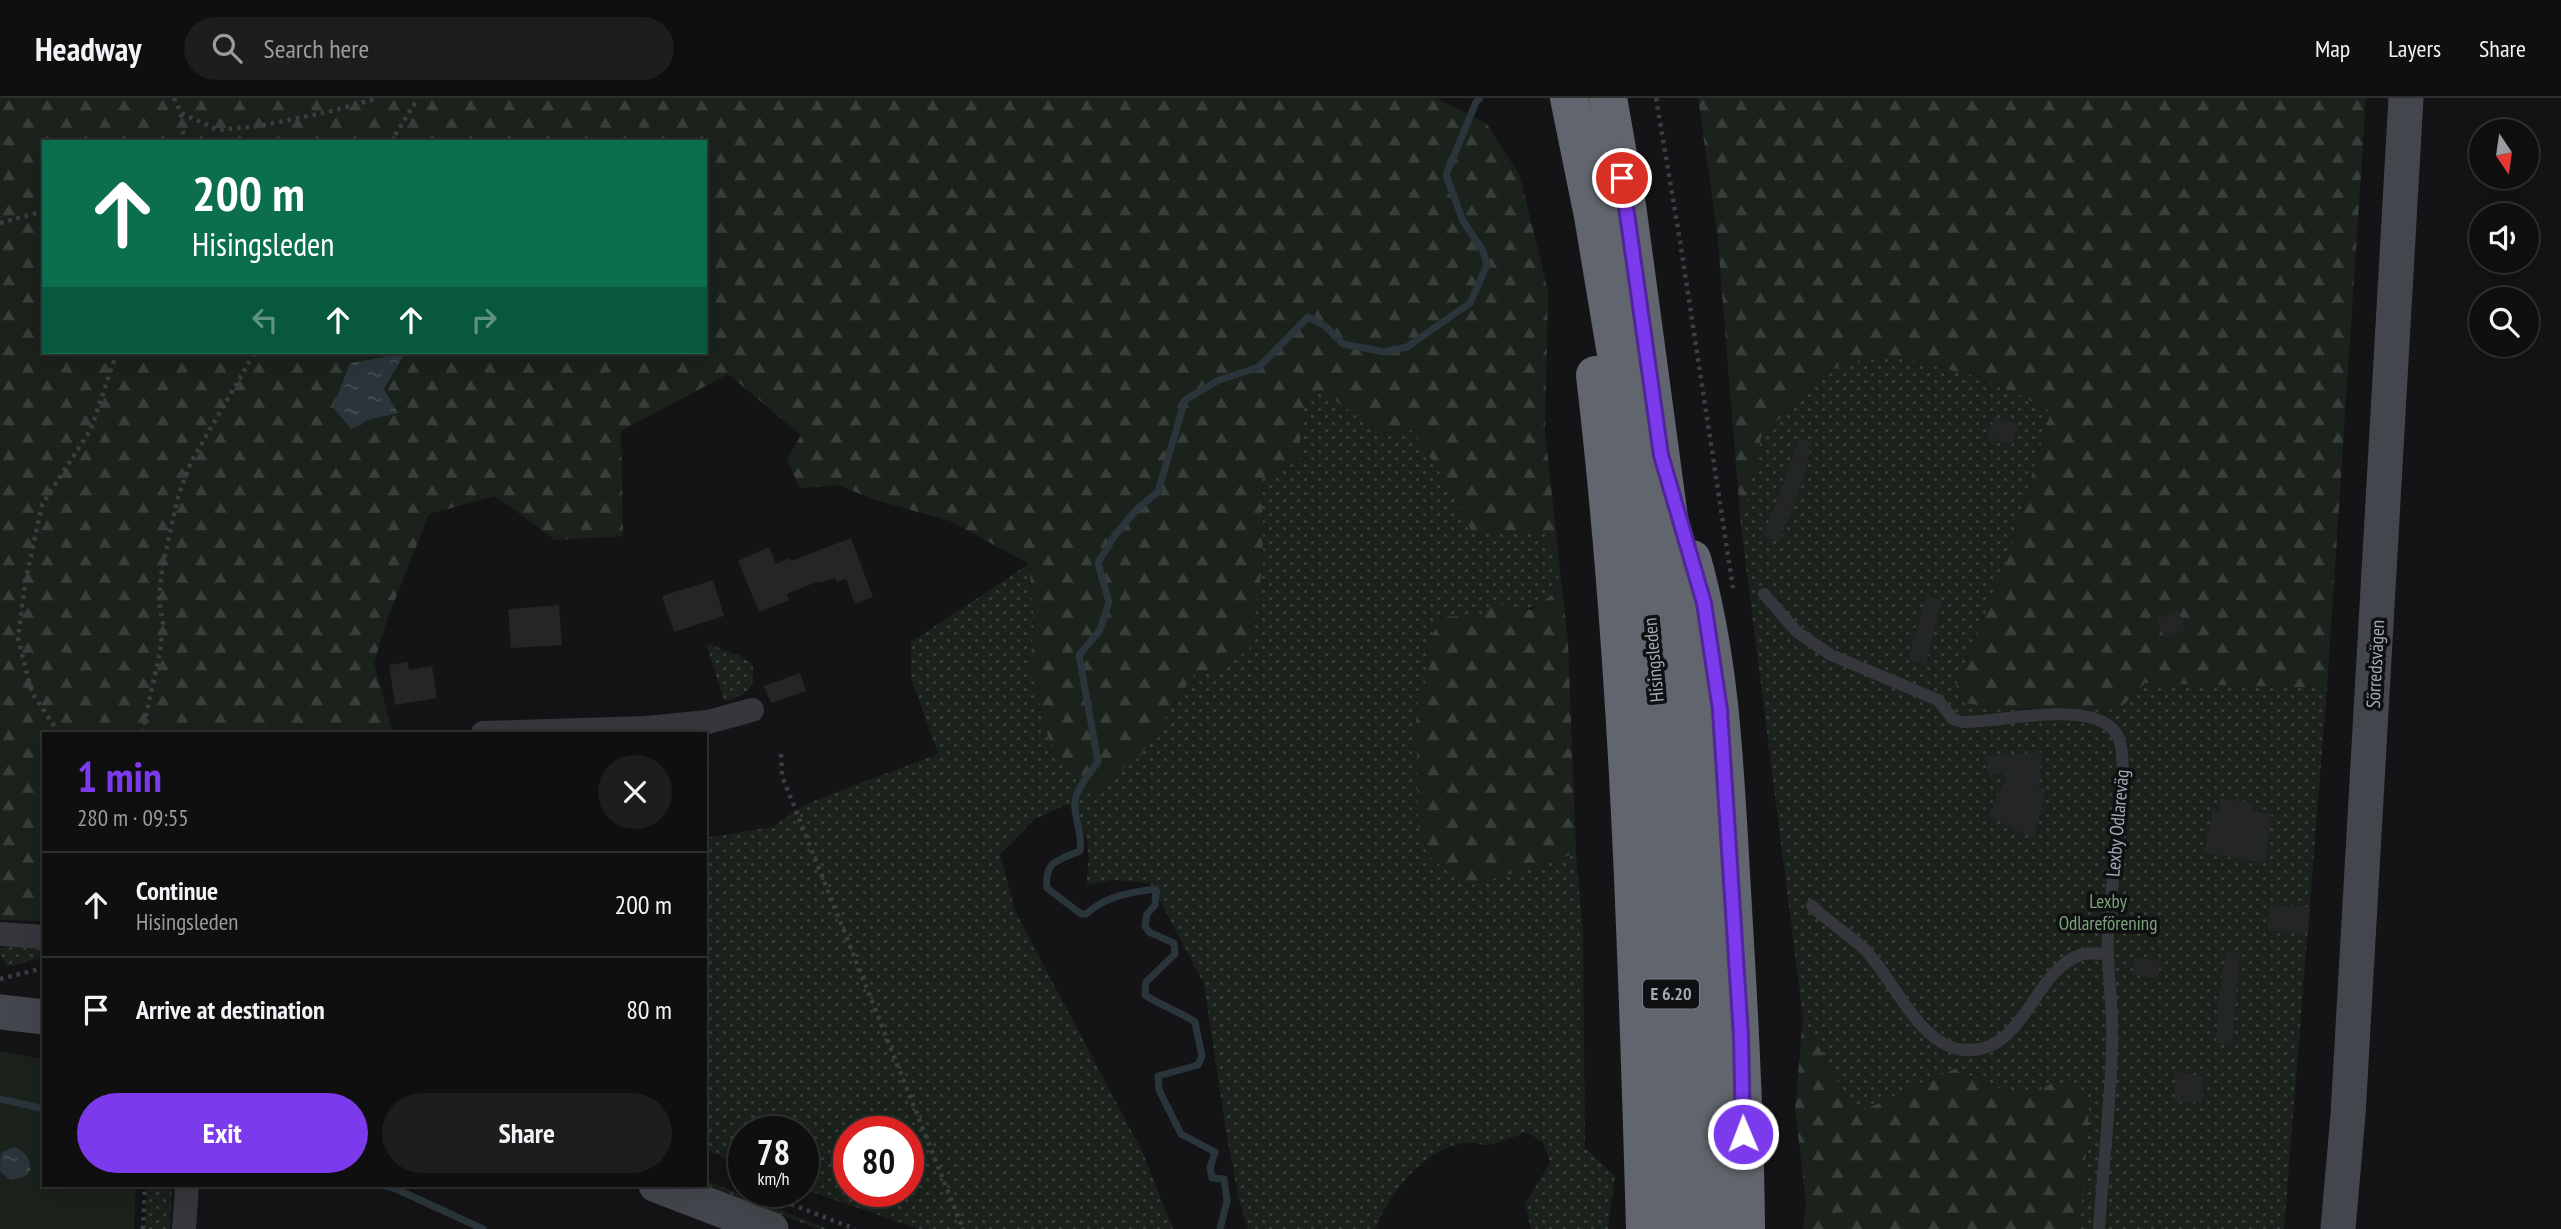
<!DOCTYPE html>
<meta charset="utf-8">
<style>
body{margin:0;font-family:"PT Sans Narrow",sans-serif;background:#1d1d1e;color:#f1f3f6;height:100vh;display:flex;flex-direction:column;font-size:26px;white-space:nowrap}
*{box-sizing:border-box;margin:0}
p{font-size:23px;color:#9b9c9f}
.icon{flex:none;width:38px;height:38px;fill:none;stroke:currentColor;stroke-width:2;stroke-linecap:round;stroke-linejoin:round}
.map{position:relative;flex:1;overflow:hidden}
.panel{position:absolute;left:42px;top:634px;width:665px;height:455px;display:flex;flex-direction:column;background:#0f0f10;border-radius:0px;box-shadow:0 7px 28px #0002,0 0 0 2px #2f2f30}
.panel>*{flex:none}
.banner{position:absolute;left:42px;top:42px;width:665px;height:214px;border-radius:0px;box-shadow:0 7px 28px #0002,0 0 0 2px #2f2f30;background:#0b6e4f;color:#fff;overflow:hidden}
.needle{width:46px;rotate:167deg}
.tools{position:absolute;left:2469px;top:21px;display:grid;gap:14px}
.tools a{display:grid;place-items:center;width:70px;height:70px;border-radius:50%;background:#0f0f10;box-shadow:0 7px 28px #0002,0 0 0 2px #2f2f30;font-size:35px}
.speed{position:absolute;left:728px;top:1018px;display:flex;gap:14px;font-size:35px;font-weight:700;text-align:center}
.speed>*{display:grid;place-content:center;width:91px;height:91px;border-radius:50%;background:#0f0f10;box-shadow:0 7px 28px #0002,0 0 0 2px #2f2f30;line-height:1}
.speed small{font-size:18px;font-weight:400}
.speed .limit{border:10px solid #d22;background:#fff;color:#111}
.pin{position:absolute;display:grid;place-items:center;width:60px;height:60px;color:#fff;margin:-30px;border:4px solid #fff;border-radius:50%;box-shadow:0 2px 7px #0007}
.me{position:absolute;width:77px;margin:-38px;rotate:359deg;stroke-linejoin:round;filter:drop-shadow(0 0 5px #0008)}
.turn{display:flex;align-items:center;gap:24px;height:147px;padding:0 35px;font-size:32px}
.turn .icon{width:91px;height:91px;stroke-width:2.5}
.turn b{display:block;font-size:49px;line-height:60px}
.lanes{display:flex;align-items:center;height:66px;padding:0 35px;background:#0003;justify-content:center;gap:35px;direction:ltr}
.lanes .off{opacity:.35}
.round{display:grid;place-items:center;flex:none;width:74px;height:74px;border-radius:37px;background:#1d1d1e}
.overview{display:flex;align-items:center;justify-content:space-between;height:119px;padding:0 35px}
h1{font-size:42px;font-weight:600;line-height:52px;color:#7c3aed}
.cta{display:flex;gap:14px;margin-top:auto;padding:14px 35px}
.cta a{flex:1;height:80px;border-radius:42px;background:#7c3aed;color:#fff;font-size:28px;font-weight:600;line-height:80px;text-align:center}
.cta a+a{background:#1d1d1e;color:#f1f3f6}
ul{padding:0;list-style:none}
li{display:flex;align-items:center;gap:21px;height:105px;padding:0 35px;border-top:2px solid #2f2f30}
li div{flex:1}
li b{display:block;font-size:26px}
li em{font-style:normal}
header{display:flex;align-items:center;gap:42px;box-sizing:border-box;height:98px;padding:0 35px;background:#0f0f10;border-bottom:2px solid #2f2f30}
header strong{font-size:33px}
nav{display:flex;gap:38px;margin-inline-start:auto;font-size:24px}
.search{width:490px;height:63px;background:#1d1d1e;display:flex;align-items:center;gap:18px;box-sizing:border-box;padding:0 24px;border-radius:38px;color:#9b9c9f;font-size:26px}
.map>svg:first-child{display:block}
</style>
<header>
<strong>Headway</strong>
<div class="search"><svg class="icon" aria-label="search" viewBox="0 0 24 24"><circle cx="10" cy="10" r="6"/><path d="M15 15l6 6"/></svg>Search here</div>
<nav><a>Map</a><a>Layers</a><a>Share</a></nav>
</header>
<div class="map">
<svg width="2561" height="1131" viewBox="0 0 2561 1131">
<defs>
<pattern id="grass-dots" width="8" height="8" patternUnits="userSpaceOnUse" patternTransform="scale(1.75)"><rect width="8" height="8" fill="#1a221b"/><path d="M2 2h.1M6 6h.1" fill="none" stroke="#383f3a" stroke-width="1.8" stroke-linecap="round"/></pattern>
<pattern id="forest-firs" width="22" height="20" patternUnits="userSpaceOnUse" patternTransform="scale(1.75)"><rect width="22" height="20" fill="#1a221b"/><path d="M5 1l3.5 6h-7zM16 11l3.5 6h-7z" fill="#383f3a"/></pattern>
<pattern id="water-ripples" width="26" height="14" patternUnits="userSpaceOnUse" patternTransform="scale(1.75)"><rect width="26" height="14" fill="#2a353b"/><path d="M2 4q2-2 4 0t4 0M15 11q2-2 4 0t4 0" fill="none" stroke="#465055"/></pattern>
</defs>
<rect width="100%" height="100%" fill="#141416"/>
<path fill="url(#grass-dots)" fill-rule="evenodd" d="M1903,260l80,20 68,33 -46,155 -49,119 40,24 43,1 105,-27 183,5 -43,541h-210l-47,-132 -45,-14 -25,-15 -102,46 -52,-97 -62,-490 20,-90 60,-61 27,-15z
M1326,295l59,44 27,-7 30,46 79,58 25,-1c3,11 13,32 13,42 0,46 -87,40 -118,42l-15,31 3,23 -13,39 2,115 30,44 18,17 70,-19 40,-14 7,82 2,213 30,28 -7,53h-77l-6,-25 25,-41 -7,-20 -16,-11c-13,4 -29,13 -42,13 -6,0 -11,-3 -17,-2 -40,1 -80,51 -92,86h-128l-10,-33 -12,-65 -22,-147 -54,-101 -39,-3 -25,6c5,-39 4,-50 -18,-82l-33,15 -35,35 15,57 128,242 30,76h-254l-116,-40v-57h-59v33l-39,-15v-312l67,-11 36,-24 130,-49 -27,-77v-35l118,-78 5,58 -4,48 110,86 55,-83 28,-5 40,-107 -1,-83 37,-18 2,-35 6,-31zM849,1034h59v60h-59z
M709,546l33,13 10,7c5,26 -6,31 -28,37l-17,-55z
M5,849l39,1v9l-37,10 -7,-12v-7z
M705,1082l123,49h-11l-112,-45z
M147,1087h25l-2,44h-25z"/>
<path fill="url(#forest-firs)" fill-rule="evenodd" d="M0,0h1436l50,25 34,53 28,115 -3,140 23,212 8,210 -40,14 -70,19 -39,-31 -9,-30 -2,-115 13,-39 -3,-23 15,-31 39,-2 16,-13 19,10 18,-3 20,-15 6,-19 -13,-41h-73l-31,-58 -30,-46 -27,7 -59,-43h-19l-6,31 -2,35 -37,19 1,82 -12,86 -28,21 -28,5 -55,83 -53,39 -38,-55 -19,-71 4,-47 -5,-58 -79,-43 -78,-22 -33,-14 -39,3 -13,-28 14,-25 -73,-61 -107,57 2,105 -68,4 -60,-44 -66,18 -41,103 -14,46 19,70h-349v188l-44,-1zM44,44h661v210h-661zM404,255l-20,36 14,24 -30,7 -18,-57z
M1698,0h668l-39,590 -182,-5 -27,27 -122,-1 -33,-7 -7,-17 49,-119 46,-155 -68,-33 -80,-20 -55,3 -27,15 -60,61 -20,90 -24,-296z
M1803,919l52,97 102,-46 25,15 45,14 27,-15 27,8 8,20 -9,119h-277l3,-28 -11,-91z"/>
<path fill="#1a221b" d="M0,953l44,8v126h92l-2,44h-134z"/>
<path fill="url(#water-ripples)" d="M405,255l-21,36 14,24 -30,7 -17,9 -18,-22 17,-44z
M15,1049c10,5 16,11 15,24l-5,6 -15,3 -10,-9 1,-18z"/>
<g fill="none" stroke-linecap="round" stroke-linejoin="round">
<path stroke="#2a353b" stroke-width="7" d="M0,1001l40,9
M381,1087l13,3 89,41
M1220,1131l7,-28 -3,-22 -12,-1 -2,-10 5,-16 -34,-18 -22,-44 -1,-14 40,-11 4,-9 -7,-34c-16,-11 -34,-16 -50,-27l1,-13 29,-28 -1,-11 -25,-11 -4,-6 2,-12 8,-9 1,-16c-25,3 -50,7 -70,25h-5l-34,-26c-3,-27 12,-28 33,-37 3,-17 -5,-29 -5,-45 -1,-15 14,-32 23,-44l-19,-107 21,-25 9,-28 -11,-39 17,-28 23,-27 20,-16 27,-92 34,-20 40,-13 49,-50 17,9 18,18 41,8 23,-5 63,-44 17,-38 -4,-14 -20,-30 -17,-46 30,-73 4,-4"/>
</g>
<path fill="#242527" d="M1994,318l25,9 -7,20 -25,-8z
M1800,340l12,4 -11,43 -22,57 -16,-6z
M851,440l22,59 -18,7 -9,-25 -10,3 -1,-4 -15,5 -1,-2 -32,13 2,6 -30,12 -21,-51 31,-14 7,17 14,-6 1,3z
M713,482l11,36 -50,16 -12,-36z
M1927,498l15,4 -16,65 -18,-5z
M559,507l3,40 -51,3 -3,-39z
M2178,512l8,19 -22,9 -8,-19z
M408,564l1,8 23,-4 5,32 -42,7 -6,-40z
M800,575l6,18 -35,12 -7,-17z
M2042,654l-3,37h7l-12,50 -46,-23 20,-42h-20l-2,-18z
M2220,700l33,5 -1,8 20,3 -7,49 -61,-10 9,-43 6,1z
M2270,807l40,2 -2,27 -40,-4z
M2226,853l14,2 -8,92 -16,-2 3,-48z
M2135,860l25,3 -2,18 -26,-4z
M2175,973l28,6 -1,26 -27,-1z"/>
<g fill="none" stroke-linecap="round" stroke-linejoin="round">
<path stroke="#3b3e43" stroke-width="4.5" stroke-dasharray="3.5 5" stroke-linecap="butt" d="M174,0l7,15 37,17 41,-4 69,-14 50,-14
M1656,0l24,143 53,347
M181,16l3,28
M391,44l27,-44
M0,125l44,-12
M59,635l-27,-40 -14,-55 7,-55 17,-78 49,-76 26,-77
M142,635l18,-81 3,-28 -4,-24 3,-31 16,-72 13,-35 64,-110
M781,656l1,22 181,453
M0,881l44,-11
M783,1103l72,28
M143,1131l2,-44"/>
<path stroke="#35373c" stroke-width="12" d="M1764,496l33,38 34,23 107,45 15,19 9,3c37,1 130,-24 154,11 7,11 6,26 7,38l-15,159c-2,39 6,78 4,117 -2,61 -9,122 -13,182
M1812,808c16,16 37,28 53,44 29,29 54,97 100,100 61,3 67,-78 115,-95 8,-3 18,-1 27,-1"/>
<path stroke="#35373c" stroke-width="24" d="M483,635l163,-5 62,-6 44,-12
M0,836l44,3
M184,1131l3,-44"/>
<path stroke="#43464c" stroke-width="35" d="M0,914l44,5
M656,1087l115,44
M2338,1131l10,-114 58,-1017"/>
<path stroke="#61656d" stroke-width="38" d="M1569,0l24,118 41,246 11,100 24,331 7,336
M1608,0l19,107 48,358 24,335 10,272v59
M1595,277c33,283 42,569 50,854
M1692,461c29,102 33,210 39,315 7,118 14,237 15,355"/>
</g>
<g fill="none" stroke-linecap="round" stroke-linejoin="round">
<defs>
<path id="route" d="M1622,80l39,277 43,148 16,107 21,326 2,98"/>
</defs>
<use href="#route" stroke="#51269a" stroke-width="18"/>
<use href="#route" stroke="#7c3aed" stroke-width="12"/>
</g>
<g text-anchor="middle" stroke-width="7" stroke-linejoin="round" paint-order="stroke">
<rect fill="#0f1011" stroke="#787d85" stroke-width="2" x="1643" y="881.5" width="56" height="29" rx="5"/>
<g font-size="18" font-weight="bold" fill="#a5acb7">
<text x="1671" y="902">E 6.20</text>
</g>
<g font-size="19" fill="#a5acb7" stroke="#0f1011">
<text transform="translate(1653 562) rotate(-95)" y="7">Hisingsleden</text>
<text transform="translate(2375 566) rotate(-87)" y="7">Sörredsvägen</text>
<text transform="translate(2117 725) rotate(-85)" y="7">Lexby Odlareväg</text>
</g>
<g font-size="19" fill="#7ca47b" stroke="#0f1011">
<text x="2108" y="810">Lexby<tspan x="2108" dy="22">Odlareförening</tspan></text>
</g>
</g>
</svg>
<div class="tools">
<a><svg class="needle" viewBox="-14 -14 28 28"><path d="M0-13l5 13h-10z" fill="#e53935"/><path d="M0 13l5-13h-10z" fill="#9b9c9f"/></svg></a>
<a><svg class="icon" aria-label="sound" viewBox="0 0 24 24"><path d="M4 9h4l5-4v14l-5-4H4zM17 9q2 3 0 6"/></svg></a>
<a><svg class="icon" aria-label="search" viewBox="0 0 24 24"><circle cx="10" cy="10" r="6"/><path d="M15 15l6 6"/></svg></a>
</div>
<div class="speed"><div>78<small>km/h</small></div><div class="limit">80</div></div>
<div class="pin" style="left:1622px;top:80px;background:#d93025"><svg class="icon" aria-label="arrive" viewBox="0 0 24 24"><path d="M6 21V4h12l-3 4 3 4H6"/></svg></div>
<svg class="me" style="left:1743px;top:1036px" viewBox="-20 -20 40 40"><circle r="17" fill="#7c3aed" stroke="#fff" stroke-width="3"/><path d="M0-11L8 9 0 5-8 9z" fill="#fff"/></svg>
<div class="banner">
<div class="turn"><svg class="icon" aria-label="ahead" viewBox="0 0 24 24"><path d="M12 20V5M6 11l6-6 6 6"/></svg><div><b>200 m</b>Hisingsleden</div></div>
<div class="lanes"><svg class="icon off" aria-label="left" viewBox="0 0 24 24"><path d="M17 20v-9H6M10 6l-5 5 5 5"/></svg><svg class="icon" aria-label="ahead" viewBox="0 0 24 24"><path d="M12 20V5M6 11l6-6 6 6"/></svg><svg class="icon" aria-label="ahead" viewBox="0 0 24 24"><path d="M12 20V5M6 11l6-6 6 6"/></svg><svg class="icon off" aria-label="right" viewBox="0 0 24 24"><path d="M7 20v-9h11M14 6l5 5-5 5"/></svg></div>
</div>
<section class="panel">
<div class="overview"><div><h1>1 min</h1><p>280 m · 09:55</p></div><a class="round"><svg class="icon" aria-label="close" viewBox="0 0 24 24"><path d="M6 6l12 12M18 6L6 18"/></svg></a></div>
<ul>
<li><svg class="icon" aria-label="ahead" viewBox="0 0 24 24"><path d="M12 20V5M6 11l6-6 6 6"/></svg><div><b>Continue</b><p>Hisingsleden</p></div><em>200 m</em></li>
<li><svg class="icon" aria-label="arrive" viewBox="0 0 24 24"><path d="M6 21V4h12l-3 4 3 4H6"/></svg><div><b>Arrive at destination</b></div><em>80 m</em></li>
</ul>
<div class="cta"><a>Exit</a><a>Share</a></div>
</section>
</div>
